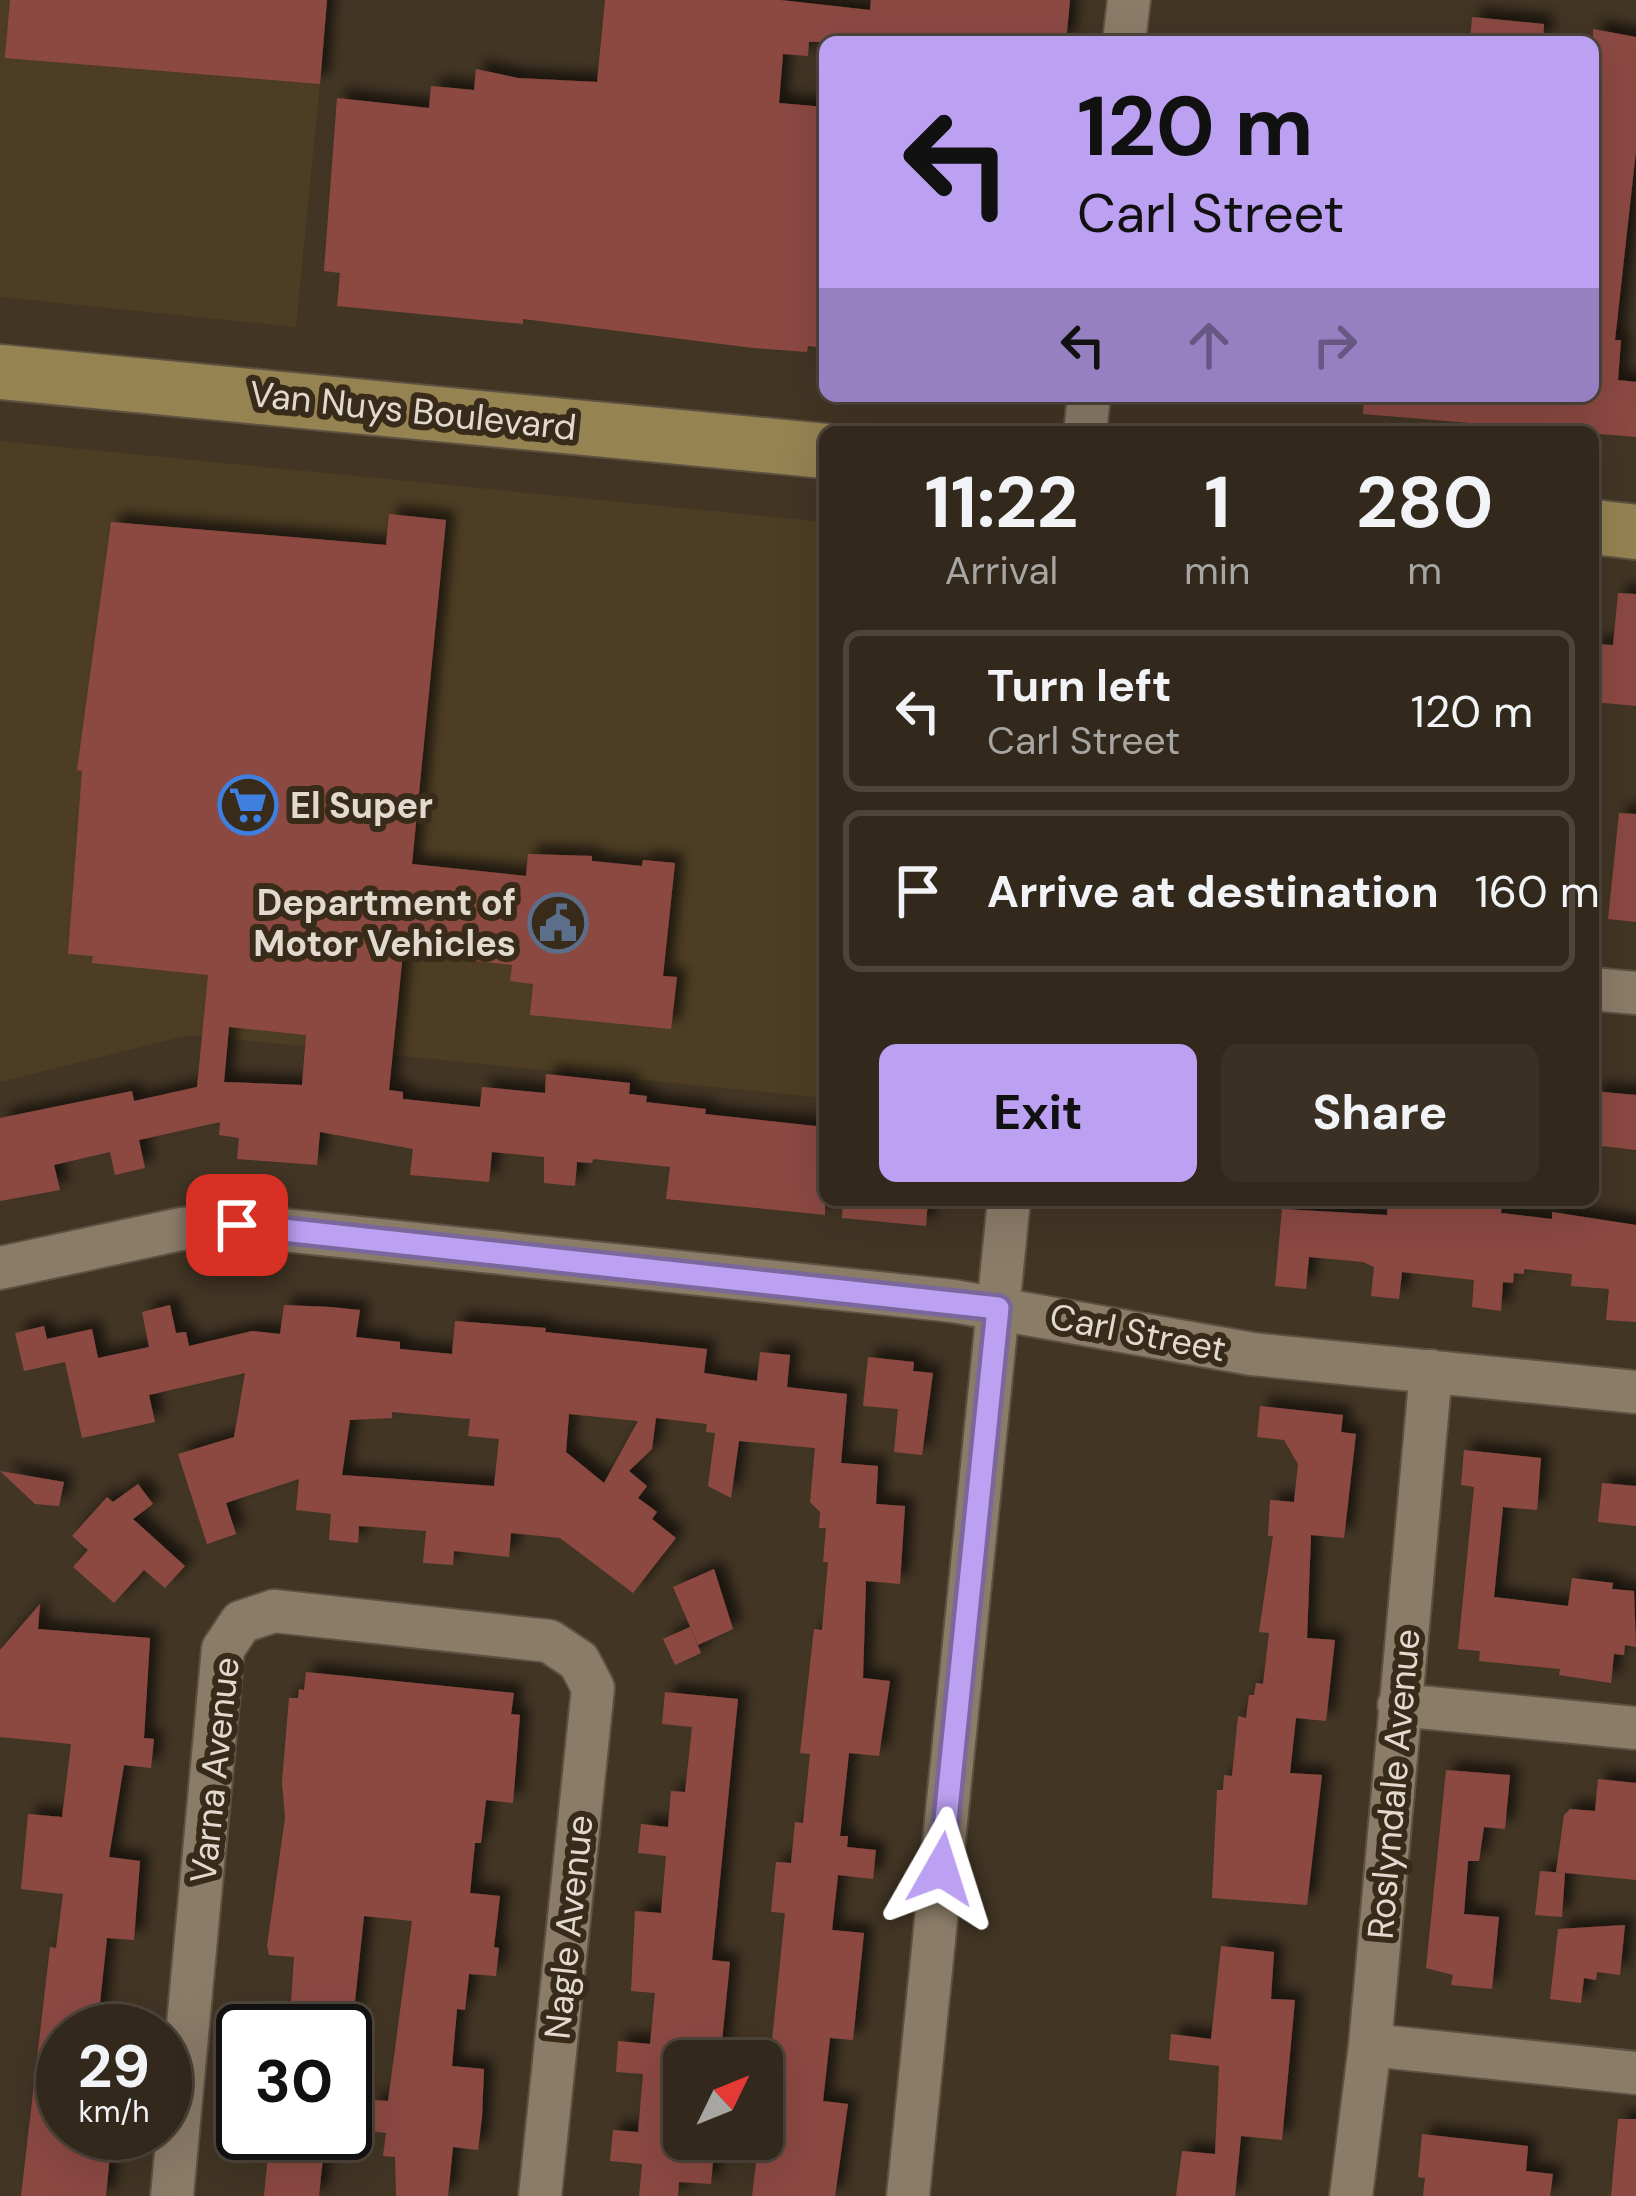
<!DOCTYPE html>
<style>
body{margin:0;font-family:"DM Sans",sans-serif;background:#3a3024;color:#f1f3f6;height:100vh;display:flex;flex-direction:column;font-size:45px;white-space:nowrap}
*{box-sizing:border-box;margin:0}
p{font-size:39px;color:#a8a6a3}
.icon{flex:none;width:66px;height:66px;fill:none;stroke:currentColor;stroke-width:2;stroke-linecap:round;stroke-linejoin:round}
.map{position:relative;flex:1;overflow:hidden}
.drawer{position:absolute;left:819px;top:426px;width:780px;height:780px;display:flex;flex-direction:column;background:#32281b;border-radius:18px;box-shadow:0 12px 48px #0002,0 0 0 3px #4d443a}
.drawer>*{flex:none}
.top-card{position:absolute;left:819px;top:36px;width:780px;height:366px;border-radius:18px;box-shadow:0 12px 48px #0002,0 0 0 3px #4d443a;background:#bca0f2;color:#111;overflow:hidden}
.needle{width:78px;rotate:47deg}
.controls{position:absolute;left:663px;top:2040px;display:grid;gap:24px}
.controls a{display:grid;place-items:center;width:120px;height:120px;border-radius:18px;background:#32281b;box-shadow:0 12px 48px #0002,0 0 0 3px #4d443a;font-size:60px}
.speed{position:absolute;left:36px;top:2004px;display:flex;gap:24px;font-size:60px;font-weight:700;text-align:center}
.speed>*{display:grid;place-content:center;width:156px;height:156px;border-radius:50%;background:#32281b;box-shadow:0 12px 48px #0002,0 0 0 3px #4d443a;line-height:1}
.speed small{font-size:30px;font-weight:400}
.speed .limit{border:6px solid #111;border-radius:18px;background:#fff;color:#111}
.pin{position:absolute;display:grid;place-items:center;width:102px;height:102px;color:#fff;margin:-51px;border-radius:24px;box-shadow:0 6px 18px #0006}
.me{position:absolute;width:132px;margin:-66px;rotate:6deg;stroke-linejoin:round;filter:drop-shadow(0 0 9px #0008)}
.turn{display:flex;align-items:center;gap:42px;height:252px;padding:0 60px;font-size:54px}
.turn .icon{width:156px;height:156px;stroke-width:2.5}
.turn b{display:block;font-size:84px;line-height:102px}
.lanes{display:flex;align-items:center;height:114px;padding:0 60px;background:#0003;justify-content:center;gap:60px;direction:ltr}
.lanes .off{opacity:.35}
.eta{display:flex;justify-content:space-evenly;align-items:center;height:204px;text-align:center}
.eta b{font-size:72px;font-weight:700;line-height:84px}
.cta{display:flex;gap:24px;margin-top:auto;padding:24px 60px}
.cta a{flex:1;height:138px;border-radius:18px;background:#bca0f2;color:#111;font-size:48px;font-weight:700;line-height:138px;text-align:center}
.cta a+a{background:#3a3024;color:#f1f3f6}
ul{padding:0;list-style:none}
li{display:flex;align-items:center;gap:36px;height:162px;margin:0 24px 18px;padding:0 36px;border:6px solid #4d443a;border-radius:18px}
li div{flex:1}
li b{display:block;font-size:45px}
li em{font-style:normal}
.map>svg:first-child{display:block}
</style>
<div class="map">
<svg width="1636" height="2196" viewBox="0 0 1636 2196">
<defs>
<filter id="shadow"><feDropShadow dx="9" dy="-9" stdDeviation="6" flood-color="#0009"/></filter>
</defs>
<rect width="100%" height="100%" fill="#423524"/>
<path fill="#4d3d24" d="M0,0h328l-32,327 -296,-30z
M0,441l825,81v576l-635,-63 -190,47z"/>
<path fill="#8b4a42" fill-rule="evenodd" filter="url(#shadow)" d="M10,0h317l-7,84 -315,-26z
M605,0h175l90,10 1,-10h199l-4,42h-257l-1,14 -25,-2 -4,49 46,4v241l-17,-2 -1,6 -54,-4 -230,-29v5l-186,-18 3,-33 -16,-2 13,-173 92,10 2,-22 43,4 2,-21 42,9 79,4z
M1472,17l72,7 -1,18h-73z
M1593,29l43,8v114l-21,189h6l-3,40 18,2v55l-273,-23 1,-18h229z
M389,514l57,6 -34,344 114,12 2,-22 64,2v5l50,5 1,-6 32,3 -12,113 14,1 -6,52 -141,-14 3,-31 -23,-3 2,-16 -109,-12 -14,137 14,2v7l77,8 2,-20 63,6 1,-19 84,9 -1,11 18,2 -1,6 60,7 -1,5 120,13v88l-159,-16 4,-32 -77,-8 -1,4 -15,-1 -2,24 -31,-3v-26l-52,-5 -3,30 -79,-7 3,-26 -93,-17 -3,33 -80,-6 2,-21 -20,-3 1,-13 -81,18 6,28 -30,7 -5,-23 -56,13 6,25 -60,11v-83l132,-27 2,10 63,-14 11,-112 -116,-12 1,-7 -25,-2 14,-183 -5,-1 34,-248 275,23zM229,1027l77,8 -4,50 -78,-3z
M1618,593l18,1v112l-43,-4v-58l20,1z
M1619,813l17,1v108l-28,-3z
M1593,1091l43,4v55l-43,-5z
M843,1200h85l-2,26 -84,-8z
M1388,1200l85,1 29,3 -1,9 51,6v-7l84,13v97l-30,-2 3,-31 -38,-3 1,-12 -48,-5v5l-10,-1 -1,10 -10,-1 -2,29 -29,-4 2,-27 -72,-8 -3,27 -28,-3 3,-29 -11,-5 -54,-5 -3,32 -31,-3 7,-77 105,6z
M170,1305l6,28 10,-1 3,14 63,-15 28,3 4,-29 46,2 30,3 -4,27 44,5v7l52,5 3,-33 91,7 -1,4 162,17 -3,24 53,8 3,-29 30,3 -3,32 60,7 -6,69 37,3 -2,38 29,2 -5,78 -34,-3 -3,97 27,3 -11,75 -30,-3 -9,83h8l-1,11 29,3 -3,29 -35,-4 -6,55 32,3 -11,107 -23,-2 -7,63 25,3 -13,92h-83l7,-57h20l6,-57 -17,-2 17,-167 -14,-1 5,-50 15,1 4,-41 8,1 7,-69 -10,-1 14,-124 8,1 6,-68h-5l3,-34h-7l1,-16 -10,-10 5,-54 -76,-7 -8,57 -23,-12 7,-53 -9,-1 1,-8 -51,-6 -4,31 -23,22 18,15 -9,12 19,14 -5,7 24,19 -43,55 -73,-55 -49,-5 -2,24 -55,-6 -1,14 -30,-2 3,-32 -67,-5 -1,17 -29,-3 2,-26 -35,-4 3,-31 -73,24 10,31 -29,10 -29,-90 56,-17 11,-64 -96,22 6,27 -73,16 -17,-76 -41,9 -9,-38 29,-7 3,13 45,-10 6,29 51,-11 -7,-35zM392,1412l78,7 -2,17 31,3 -5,47 -152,-11 8,-55 42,-2zM569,1414l69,7 -34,62 -38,-31z
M868,1357l46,5 -1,9 20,2 -11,82 -28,-3 4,-43 -35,-3z
M1260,1406l83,9 -2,17 15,2 -12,104 -33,-3 -4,103 28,2 -9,81 -30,-3 -6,55 32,2 -15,130 -95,-7 5,-108h6l1,-15 8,1 6,-60 8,2 3,-23h5l2,-12 7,1 6,-51 -10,-1 14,-96h-5l2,-36 24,2 4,-38 -14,-24 -27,-3z
M1464,1450l77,8 -4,52 -34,-3 -9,90 74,9 4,-28 41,5 -1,6 22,2 2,56 -11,-2 -1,10 -10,-1 -3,29 -52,-8 1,-6 -81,-8 1,-10 -22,-2 16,-162 -13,-2z
M0,1471l64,11 -5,24 -24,-2z
M1602,1483l34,3v40l-38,-4z
M138,1484l15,20 -20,15 52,47 -20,22 -21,-18 -30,33 -41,-36 15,-17 -16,-14 35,-39 6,5z
M714,1569l19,60 -35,16 -25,-58z
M40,1604l-2,25 112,9 -6,100 10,1 -3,29 -27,-3 -15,92 31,4 -6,79 -27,-2 -10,93h-34v102h49l-6,63h-85l29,-249 6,1 7,-54 -42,-5 7,-75 34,3 9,-73 -71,-7v-87z
M690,1627l11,26 -26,12 -12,-26z
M306,1672l208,21 -3,21 9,1 -7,88 -27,-3 -5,43h-6l-5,50 30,3 -6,51 5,1 -3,28 -27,-2 -4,36 -8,-1 -5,57 32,3 -2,48 -4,33 -25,-3 -5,49h-52l-1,-39 -12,-1 3,-23 -16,-2 4,-31 14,1 24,-180 -48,-5 -11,104h-8l-1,11h-55l5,-74 -25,-2 -2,-9 18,-128 -3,-36 7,-84h9l1,-9 5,1z
M665,1692l73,7 -26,261 18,2 -10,99h-36v78h31l-4,45 -32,-2 -1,14h-39l3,-32 -32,-3 3,-31 25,2 5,-58 -27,-2 2,-31 32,3 5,-51 -24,-2 4,-80 26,2 5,-57 -28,-3 3,-29 27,3 3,-36 14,1 7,-65 -30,-3z
M1446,1770l64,5 -5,54 -21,-2 -5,34h-11l-4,53 35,3 -7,72 -41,-4 2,-10 -27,-7z
M1598,1779l38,4v97l-80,-8 8,-57 6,-6 25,2z
M1540,1871l25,2 -3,44 -27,-2z
M1625,1925l-5,50 -23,-3 -1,8 -12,-2 -3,25 -31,-4 8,-70z
M1221,1946l53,6 -3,47 24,1 -13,140 -41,-4 -6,60h-59l6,-45 33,3 4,-88 -50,-6 2,-26 40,5z
M1618,2119h18v77h-25z
M270,2133h49l-1,15h6l-5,48h-55z
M1422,2134l106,12 -2,25 27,3 -3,22h-127l2,-18 -7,-1z"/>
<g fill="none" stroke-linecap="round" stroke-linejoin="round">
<defs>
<path id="minor" d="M1124,42l5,-42
M1085,432l4,-36
M1593,989l43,4
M0,1268l181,-39 56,-4 716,76 299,53 384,38
M1399,1705l237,23
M1370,2045l266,28
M172,2196l51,-547 18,-27 33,-11 275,30 30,20 14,27 -53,508
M908,2196l101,-996
M1351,2196l19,-151 61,-674"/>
<path id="major" d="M0,372l825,79
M1593,527l43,5"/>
</defs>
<use href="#minor" stroke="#5d5242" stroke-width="46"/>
<use href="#major" stroke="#5d5242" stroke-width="58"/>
<use href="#minor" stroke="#8b7c68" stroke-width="42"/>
<use href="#major" stroke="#968352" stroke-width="54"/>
</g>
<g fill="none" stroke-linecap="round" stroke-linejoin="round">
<defs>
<path id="route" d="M237,1225l761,83 -57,561"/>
</defs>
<use href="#route" stroke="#7a689d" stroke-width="30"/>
<use href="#route" stroke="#bca0f2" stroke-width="21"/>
</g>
<defs>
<symbol id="supermarket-ring" viewBox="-11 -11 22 22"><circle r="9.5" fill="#382b1a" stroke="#3f7fe0" stroke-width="1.5"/><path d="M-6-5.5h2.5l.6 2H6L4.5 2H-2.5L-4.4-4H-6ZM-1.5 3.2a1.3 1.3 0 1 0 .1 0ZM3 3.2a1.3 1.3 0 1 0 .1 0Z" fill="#3f7fe0"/></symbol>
<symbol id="civic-ring" viewBox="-11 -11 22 22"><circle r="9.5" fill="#382b1a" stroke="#5c6f8a" stroke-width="1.5"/><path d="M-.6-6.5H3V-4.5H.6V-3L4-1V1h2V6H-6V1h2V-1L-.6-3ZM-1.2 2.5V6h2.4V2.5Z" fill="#5c6f8a"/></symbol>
</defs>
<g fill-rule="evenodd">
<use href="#supermarket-ring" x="215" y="772" width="66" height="66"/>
<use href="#civic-ring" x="525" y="890" width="66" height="66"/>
</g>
<g text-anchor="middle" stroke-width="12" stroke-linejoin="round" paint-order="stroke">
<g font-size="36" fill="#e2dacf" stroke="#382b1a">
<text transform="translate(413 410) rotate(6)" y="13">Van Nuys Boulevard</text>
<text transform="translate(1138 1332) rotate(11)" y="13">Carl Street</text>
<text transform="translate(214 1770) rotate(-84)" y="13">Varna Avenue</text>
<text transform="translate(1393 1784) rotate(-85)" y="13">Roslyndale Avenue</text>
<text transform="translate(568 1927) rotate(-84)" y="13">Nagle Avenue</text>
</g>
<g font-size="36" font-weight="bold" fill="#e2dacf" stroke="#382b1a" text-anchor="start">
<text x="290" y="818">El Super</text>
<text x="516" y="915" text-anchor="end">Department of<tspan x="516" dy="41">Motor Vehicles</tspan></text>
</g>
</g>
</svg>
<div class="controls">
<a><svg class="needle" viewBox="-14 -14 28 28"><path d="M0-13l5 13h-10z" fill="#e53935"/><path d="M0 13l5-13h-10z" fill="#a8a6a3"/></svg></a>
</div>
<div class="speed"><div>29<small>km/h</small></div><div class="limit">30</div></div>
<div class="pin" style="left:237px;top:1225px;background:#d93025"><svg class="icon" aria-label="arrive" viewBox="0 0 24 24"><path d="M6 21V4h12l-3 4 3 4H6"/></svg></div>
<svg class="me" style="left:941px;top:1869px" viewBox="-20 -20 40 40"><path d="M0-17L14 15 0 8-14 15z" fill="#bca0f2" stroke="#fff" stroke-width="4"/></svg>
<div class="top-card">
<div class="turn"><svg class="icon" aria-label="left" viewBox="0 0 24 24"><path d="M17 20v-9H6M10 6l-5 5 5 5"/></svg><div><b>120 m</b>Carl Street</div></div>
<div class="lanes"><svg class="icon" aria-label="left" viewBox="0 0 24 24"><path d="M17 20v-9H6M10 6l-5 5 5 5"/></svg><svg class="icon off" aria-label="ahead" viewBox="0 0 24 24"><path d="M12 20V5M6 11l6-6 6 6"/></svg><svg class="icon off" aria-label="right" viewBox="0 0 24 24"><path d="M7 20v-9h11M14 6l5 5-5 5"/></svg></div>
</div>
<section class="drawer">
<div class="eta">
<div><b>11:22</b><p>Arrival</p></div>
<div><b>1</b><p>min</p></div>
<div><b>280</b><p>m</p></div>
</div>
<ul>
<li><svg class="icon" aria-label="left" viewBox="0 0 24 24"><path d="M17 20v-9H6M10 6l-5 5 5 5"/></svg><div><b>Turn left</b><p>Carl Street</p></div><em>120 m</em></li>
<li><svg class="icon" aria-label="arrive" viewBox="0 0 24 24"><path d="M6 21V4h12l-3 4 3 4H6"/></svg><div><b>Arrive at destination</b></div><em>160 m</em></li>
</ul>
<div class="cta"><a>Exit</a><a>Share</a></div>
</section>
</div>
